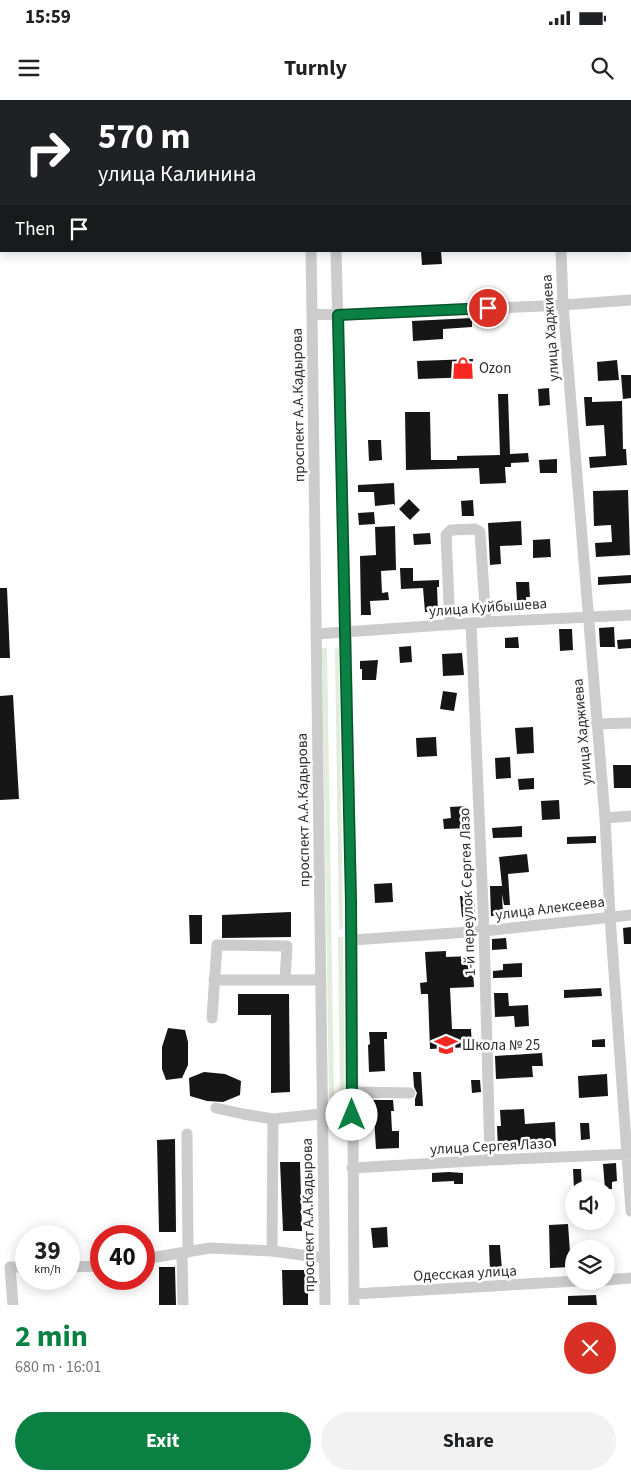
<!DOCTYPE html>
<meta charset="utf-8">
<style>
body{margin:0;font-family:"Source Sans 3",sans-serif;background:#f2f2f2;color:#202124;height:100vh;display:flex;flex-direction:column;font-size:19px;white-space:nowrap}
*{box-sizing:border-box;margin:0}
p{font-size:16px;color:#757577}
.icon{flex:none;width:28px;height:28px;fill:none;stroke:currentColor;stroke-width:2;stroke-linecap:round;stroke-linejoin:round}
.map{position:relative;height:1205px;overflow:hidden}
.panel{display:flex;flex-direction:column;background:#fff;flex:1}
.panel>*{flex:none}
.top-card{position:absolute;left:0px;top:0px;width:631px;height:152px;box-shadow:0 2px 12px #0003;background:#202124;color:#fff;overflow:hidden}
.fabs{position:absolute;left:565px;top:1080px;display:grid;gap:10px}
.fabs a{display:grid;place-items:center;width:50px;height:50px;border-radius:50%;background:#fff;box-shadow:0 2px 12px #0003;font-size:25px}
.speed{position:absolute;left:15px;top:1125px;display:flex;gap:10px;font-size:25px;font-weight:700;text-align:center}
.speed>*{display:grid;place-content:center;width:65px;height:65px;border-radius:50%;background:#fff;box-shadow:0 2px 12px #0003;line-height:1}
.speed small{font-size:12px;font-weight:400}
.speed .limit{border:8px solid #d22;background:#fff;color:#111}
.pin{position:absolute;display:grid;place-items:center;width:42px;height:42px;color:#fff;margin:-21px;border:2px solid #fff;border-radius:50%;box-shadow:0 1px 5px #0007}
.me{position:absolute;width:55px;margin:-28px;rotate:0deg;stroke-linejoin:round;filter:drop-shadow(0 0 4px #0008)}
.turn{display:flex;align-items:center;gap:18px;height:105px;padding:0 15px;font-size:22px}
.turn .icon{width:65px;height:65px;stroke-width:2.5}
.turn b{display:block;font-size:35px;line-height:42px}
.then{display:flex;align-items:center;height:48px;padding:0 15px;background:#0003;gap:10px;font-size:19px}
.round{display:grid;place-items:center;flex:none;width:52px;height:52px;border-radius:26px;background:#f2f2f2}
.headline{display:flex;align-items:center;justify-content:space-between;height:85px;padding:0 15px}
h1{font-size:30px;font-weight:700;line-height:38px;color:#0b8043}
.primary-button{display:flex;gap:10px;margin-top:auto;padding:10px 15px}
.primary-button a{flex:1;height:58px;border-radius:30px;background:#0b8043;color:#fff;font-size:20px;font-weight:700;line-height:58px;text-align:center}
.primary-button a+a{background:#f2f2f2;color:#202124}
.status{display:flex;justify-content:space-between;align-items:center;height:35px;padding:0 25px;background:#fff;direction:ltr}
.status svg{height:14px;fill:currentColor}
header{display:flex;justify-content:space-between;align-items:center;height:65px;padding:0 15px;background:#fff;font-size:22px;font-weight:700}
.map>svg:first-child{display:block}
</style>
<div class="status"><b>15:59</b><svg viewBox="0 0 49 12"><path d="M0 12V9h3v3zM5 12V6h3v6zM10 12V3h3v9zM15 12V0h3v12zM26 1h20v11H26zM47 4h2v5h-2z"/></svg></div>
<header><svg class="icon" aria-label="menu" viewBox="0 0 24 24"><path d="M4 6h16M4 12h16M4 18h16"/></svg>Turnly<svg class="icon" aria-label="search" viewBox="0 0 24 24"><circle cx="10" cy="10" r="6"/><path d="M15 15l6 6"/></svg></header>
<div class="map">
<svg width="631" height="1205" viewBox="0 0 631 1205">
<rect width="100%" height="100%" fill="#fff"/>
<path fill="#e3eddb" d="M322,548h5l7,449h-5z
M339,548l4,281h-4l-4,-280z
M338,837h5l2,160h-5z"/>
<path fill="#161616" d="M421,151h20l1,13 -20,1z
M472,218v9l-29,2v10l-30,2 -1,-20z
M473,259v18l-55,2 -1,-18z
M617,260l2,20 -21,1 -1,-19z
M621,275h10v23l-8,1z
M549,288l1,17 -11,1 -1,-17z
M498,294h10l2,60 18,-1 1,9 -18,1v4h-6l1,16 -26,1 -1,-16 -73,2 -1,-58h25l1,48h26v-4l43,-1z
M584,297h8v5l30,-1 1,48h3l1,16 -37,3 -1,-11 17,-1 -2,-31 -18,1z
M368,340h13l1,20 -13,1z
M557,359v14h-17l-1,-13z
M394,383l1,23 -1,-2 -19,2 -1,-14h-16v-7z
M628,390l2,65 -34,2 -1,-14 17,-1 -1,-17 -17,1 -1,-35z
M409,399l11,11 -10,10 -11,-11z
M473,400l1,16h-12l-1,-15z
M374,412l1,12 -16,1 -1,-12z
M521,421l1,24 -22,1 1,18 -11,1 -2,-42z
M395,426l1,44 -15,1 1,22 6,-1 1,8 -19,1 1,14h-10l-1,-59 16,-1 -1,-28z
M430,433l1,11 -17,1 -1,-11z
M550,439l1,18 -18,1v-18z
M400,468h13v13l26,-1v7h-2l1,25h-13l-2,-24 -22,1z
M631,475v8l-33,2v-8z
M516,482h13l1,15h-4l1,11 -34,2 -1,-7 25,-1z
M0,488h7l3,70h-10z
M614,527l1,20h-15l-1,-19z
M559,529h13l1,21 -13,1z
M518,537l1,11h-14v-10z
M631,539v9l-13,1 -1,-9z
M411,546l1,16 -12,1 -1,-16z
M462,553l2,22 -21,1 -1,-22z
M378,560l-2,20h-14v-11h-2v-8z
M443,591l14,2 -3,18 -14,-2z
M13,595l6,104 -19,1v-104z
M533,627l1,26 -17,1 -2,-26z
M436,637l1,19 -20,1 -1,-19z
M510,657l1,21 -15,1 -1,-21z
M613,665h18v23h-17z
M534,678v11l-15,1 -1,-11z
M559,700l1,19 -18,1 -1,-19z
M467,706l1,22 -24,1 -1,-10 8,-1 -1,-11z
M522,726v11l-29,1 -1,-10z
M596,736v7l-29,1v-7z
M527,754l2,18 -21,2 2,31h-6l-2,-11 1,21 -12,1 -1,-30h12l-3,-29z
M392,783l1,19 -18,1 -1,-19z
M460,796h14l1,20 -13,1z
M291,812v25l-69,1v-23z
M189,815h13v29h-12z
M631,827v17h-7l-1,-16z
M506,838l1,11 -15,1v-11z
M446,851v6l26,-1 2,31 -24,1 2,41h19l1,18 -42,2 -2,-55h-7l-1,-11 7,-1 -2,-30z
M522,863v14l-29,1v-7l10,-1v-6z
M601,888l1,8 -38,2v-8z
M494,893h14l1,13 19,-1 1,21 -14,1 -1,-11 -19,1z
M238,894h51l1,98 -19,1v-78h-33z
M168,928l17,2 3,12v23l-6,13 -16,2 -4,-11v-22z
M369,932h18v7h-3l1,32 -16,1 -1,-27 2,-1z
M605,939v8h-13v-7z
M542,953l1,13h-11l1,11 -37,2 -1,-23z
M204,972l21,2 16,7 -1,14 -17,7 -16,-1 -17,-5 -1,-18z
M413,972h8l2,34h-8v-7l2,-6 -3,-6z
M607,974l1,22 -29,2 -1,-22z
M471,980h9l1,12 -9,1z
M373,1000h20l1,11h-3l1,20h7v17l-23,1z
M524,1009l1,15 30,-2 1,24 -58,2 -1,-22h4l-1,-16z
M580,1023h9l1,16 -9,1z
M175,1039l1,93h-17l-2,-92z
M280,1062h20l2,69h-19z
M616,1063l1,18 -5,1v7h-7l-2,-25z
M573,1069h8l1,20h-8z
M449,1072l14,1v11h-9v-3l-22,1v-9z
M568,1124l3,43 -21,1 -1,-43z
M387,1127l1,20 -15,1 -2,-20z
M489,1145h11l2,25 -12,1z
M159,1167h16l1,38h-17z
M282,1170h23l1,18h2v17h-25z
M596,1195l1,10h-29v-9z"/>
<g fill="none" stroke-linecap="round" stroke-linejoin="round">
<path stroke="#ccc" stroke-width="11" d="M309,0v1
M556,0v1
M337,1v-1
M630,73l1,-1
M311,151l1,63 26,1 225,-10 68,-5
M336,151l10,381 6,308 2,365
M561,151l2,54 42,513 5,98 21,295
M312,214l13,991
M471,523l13,308 6,229
M450,525l-4,-90 5,-5 24,-1 5,3 6,90
M316,534l170,-12 145,-7
M596,624l35,-1
M605,718l26,-2
M352,840l132,-9 147,-16
M214,880h106
M212,918l5,-73 70,1 -2,34
M352,992l58,1
M216,1008l27,6 30,5 48,-5 31,1
M187,1034l1,118
M352,1068l138,-8 141,-6
M272,1151l1,-132
M182,1153l1,52
M144,1159l66,-11 62,3 52,7
M69,1167l32,-1
M606,1180l25,-2
M354,1194l224,-13
M13,1205l-3,-38h16"/>
</g>
<g fill="none" stroke-linecap="round" stroke-linejoin="round">
<defs>
<path id="route" d="M352,1015l-1,-213 -13,-587 150,-7"/>
</defs>
<use href="#route" stroke="#07532c" stroke-width="12"/>
<use href="#route" stroke="#0b8043" stroke-width="9"/>
</g>
<defs>
<symbol id="shop-bare" viewBox="-9 -9 18 18"><path d="M-5-2.5h2.3a2.7 3.5 0 0 1 5.4 0H5L5.5 6h-11ZM-1.5-2.5h3a1.5 2.3 0 0 0-3 0Z" fill="#f62720" stroke="#fff" stroke-width="2.5" paint-order="stroke"/></symbol>
<symbol id="school-bare" viewBox="-9 -9 18 18"><path d="M0-5L7-2L0 1L-7-2ZM-4 1L0 2.5L4 1V4Q0 6-4 4Z" fill="#f62720" stroke="#fff" stroke-width="2.5" paint-order="stroke"/></symbol>
</defs>
<g fill-rule="evenodd">
<use href="#shop-bare" x="447" y="252" width="32" height="32"/>
<use href="#school-bare" x="430" y="929" width="32" height="32"/>
</g>
<g text-anchor="middle" stroke-width="5" stroke-linejoin="round" paint-order="stroke">
<g font-size="15" fill="#2f2f2f" stroke="#fff">
<text transform="translate(550 228) rotate(-94)" y="5">улица Хаджиева</text>
<text transform="translate(298 305) rotate(-91)" y="5">проспект А.А.Кадырова</text>
<text transform="translate(488 507) rotate(-4)" y="5">улица Куйбышева</text>
<text transform="translate(582 632) rotate(-95)" y="5">улица Хаджиева</text>
<text transform="translate(303 710) rotate(-91)" y="5">проспект А.А.Кадырова</text>
<text transform="translate(467 792) rotate(-92)" y="5">1-й переулок Сергея Лазо</text>
<text transform="translate(550 808) rotate(-7)" y="5">улица Алексеева</text>
<text transform="translate(491 1046) rotate(-3)" y="5">улица Сергея Лазо</text>
<text transform="translate(308 1115) rotate(-91)" y="5">проспект А.А.Кадырова</text>
<text transform="translate(465 1173) rotate(-3)" y="5">Одесская улица</text>
</g>
<g font-size="15" fill="#2f2f2f" stroke="#fff" text-anchor="start">
<text x="479" y="273">Ozon</text>
<text x="462" y="950">Школа № 25</text>
</g>
</g>
</svg>
<div class="fabs">
<a><svg class="icon" aria-label="sound" viewBox="0 0 24 24"><path d="M4 9h4l5-4v14l-5-4H4zM17 9q2 3 0 6"/></svg></a>
<a><svg class="icon" aria-label="layers" viewBox="0 0 24 24"><path d="M12 4l9 5-9 5-9-5zM3 14l9 5 9-5"/></svg></a>
</div>
<div class="speed"><div>39<small>km/h</small></div><div class="limit">40</div></div>
<div class="pin" style="left:488px;top:208px;background:#d93025"><svg class="icon" aria-label="arrive" viewBox="0 0 24 24"><path d="M6 21V4h12l-3 4 3 4H6"/></svg></div>
<svg class="me" style="left:352px;top:1015px" viewBox="-20 -20 40 40"><circle r="19" fill="#fff"/><path d="M0-13L10 11 0 6-10 11z" fill="#0b8043"/></svg>
<div class="top-card">
<div class="turn"><svg class="icon" aria-label="right" viewBox="0 0 24 24"><path d="M7 20v-9h11M14 6l5 5-5 5"/></svg><div><b>570 m</b>улица Калинина</div></div>
<div class="then">Then<svg class="icon" aria-label="arrive" viewBox="0 0 24 24"><path d="M6 21V4h12l-3 4 3 4H6"/></svg></div>
</div>
</div>
<section class="panel">
<div class="headline"><div><h1>2 min</h1><p>680 m · 16:01</p></div><a class="round" style="background:#d93025;color:#fff"><svg class="icon" aria-label="close" viewBox="0 0 24 24"><path d="M6 6l12 12M18 6L6 18"/></svg></a></div>
<div class="primary-button"><a>Exit</a><a>Share</a></div>
</section>
